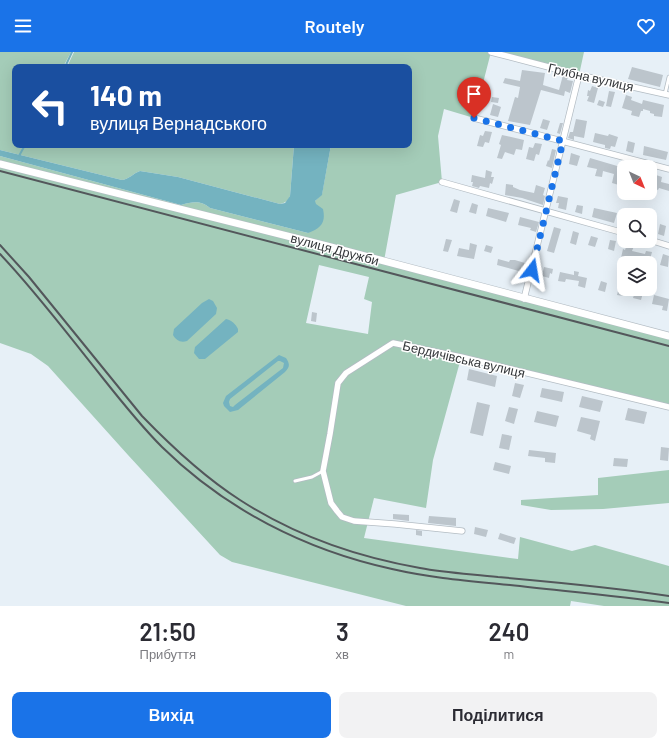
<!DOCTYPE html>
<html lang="uk">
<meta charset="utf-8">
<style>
body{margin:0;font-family:Barlow,sans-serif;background:#f2f2f3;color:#2b2b33;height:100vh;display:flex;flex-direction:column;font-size:15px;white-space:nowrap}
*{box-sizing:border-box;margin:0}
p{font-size:13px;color:#7c7c81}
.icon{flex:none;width:22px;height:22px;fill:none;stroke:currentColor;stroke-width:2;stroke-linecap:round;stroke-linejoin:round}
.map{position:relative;height:554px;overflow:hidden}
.drawer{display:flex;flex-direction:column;background:#fff;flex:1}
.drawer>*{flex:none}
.hud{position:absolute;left:12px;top:12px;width:400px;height:84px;border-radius:8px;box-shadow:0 4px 16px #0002;background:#1a4fa0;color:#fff;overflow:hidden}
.needle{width:26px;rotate:137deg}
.fabs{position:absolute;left:617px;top:108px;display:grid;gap:8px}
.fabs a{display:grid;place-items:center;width:40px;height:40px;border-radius:8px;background:#fff;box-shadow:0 4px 16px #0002;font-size:20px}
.pin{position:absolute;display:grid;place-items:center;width:34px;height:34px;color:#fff;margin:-41px -17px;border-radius:50% 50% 50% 0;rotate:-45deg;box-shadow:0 0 4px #0007}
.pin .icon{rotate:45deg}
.me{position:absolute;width:44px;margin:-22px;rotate:14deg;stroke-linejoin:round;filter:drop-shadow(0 0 3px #0008)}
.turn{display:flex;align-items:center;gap:14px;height:84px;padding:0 12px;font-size:18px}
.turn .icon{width:52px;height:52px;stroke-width:2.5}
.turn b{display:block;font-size:28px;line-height:34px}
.eta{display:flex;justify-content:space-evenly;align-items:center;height:68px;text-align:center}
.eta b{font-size:24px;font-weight:600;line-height:28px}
.primary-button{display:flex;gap:8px;margin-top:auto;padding:8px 12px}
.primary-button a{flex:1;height:46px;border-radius:8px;background:#1a73e8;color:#fff;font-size:16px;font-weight:600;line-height:46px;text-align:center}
.primary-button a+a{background:#f2f2f3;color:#2b2b33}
header{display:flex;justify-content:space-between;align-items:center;height:52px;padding:0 12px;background:#1a73e8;color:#fff;font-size:18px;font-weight:600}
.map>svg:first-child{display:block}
</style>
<header><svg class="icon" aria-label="menu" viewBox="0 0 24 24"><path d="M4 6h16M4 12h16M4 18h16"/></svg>Routely<svg class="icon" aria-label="heart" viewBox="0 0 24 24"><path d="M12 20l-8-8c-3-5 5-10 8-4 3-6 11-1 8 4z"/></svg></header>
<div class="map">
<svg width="669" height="554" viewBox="0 0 669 554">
<rect width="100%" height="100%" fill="#e7f0f7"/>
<path fill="#a4ccb8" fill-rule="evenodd" d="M0,0h71l-8,15h-48v78h279l-4,51c-2,5 -5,7 -10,8l-102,-27 -38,-6c-6,2 -11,8 -18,9l-122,-30z
M74,0h510l-5,23 -88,-23 -17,66 -30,-9 -6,27 4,46 -46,13 -12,66 285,75v71l-208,-49 -28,102 -7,48 -52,-10 -10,40 154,21 2,-22 52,14 23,-6 74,21v40h-65l-33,-5 -1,5h-164l-174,-44 -12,-7 -92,-100 -80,-89 -17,-12 -31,-11v-187l181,49c12,-3 19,-5 29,3l98,25 7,-32 7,-7 9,-49h78v-78h-342zM319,213l50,12 -5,22 8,3 -4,32 -62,-11z
M669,418v33l-66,6 -52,1 -30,-5v-5l77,-5v-17z"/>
<path fill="#74b3c0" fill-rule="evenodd" d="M294,93h37l-9,50 -7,6 1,3 7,5c3,14 -2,19 -15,24l-98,-25c-10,-8 -17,-6 -29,-3l-181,-49v-6l122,30c7,-1 12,-7 18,-9l38,6 102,27 5,-1 5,-7z
M209,247l4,2 4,7 -1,6 -29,27c-7,2 -11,-1 -14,-6l1,-6 28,-26z
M226,267c5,1 10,5 12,10v3l-33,27h-6l-5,-6 1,-6z
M279,303l7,3c4,6 4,9 -1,14l-47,38 -8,2 -6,-6 -1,-3 3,-7zM278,309h2l4,2 -1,5 -48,37 -2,2 -3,-1 -1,-4 1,-3z"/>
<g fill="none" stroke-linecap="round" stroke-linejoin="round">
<path stroke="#74b3c0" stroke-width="2" d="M65,15l7,-15
M19,104l6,-11"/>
</g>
<path fill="#bcc5cc" d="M632,15l31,8 -3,12 -32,-8z
M522,18l23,3 -2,12 16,5 4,-15 5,2 -1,3 6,1 -3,12 -5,-2 -1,5 -23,-6 -11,35 -22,-4 7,-24 3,1 2,-11 -17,-4 2,-5 15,3z
M592,34l6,2 -4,15 -7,-2 2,-5h-2l1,-6 2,1z
M609,39l6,1 -4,15 -5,-1z
M626,43l6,2 -1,3 11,4 1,-4 21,5 -2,12 -8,-1v-2l-4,-1v-2l-7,-2v2h-2l-2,6 -8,-2 1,-4 -10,-3z
M492,45l7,1 -1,5 -7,-1z
M599,48l6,2 -2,5 -6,-2z
M493,52l8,3 -3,10 -8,-2z
M543,67l7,2 -3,9 -7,-2z
M576,67l11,2 -3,17 -10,-2v4l-6,-2 2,-6h3z
M560,71h3l-3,11 -3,-1z
M485,79l7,1 -3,11 -4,-1 -2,5 -6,-1 3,-11 3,1z
M595,81l13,3 1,-2 9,3 -3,10 -4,-1 -1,3 -5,-1v-3l-12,-3z
M502,83l22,5 -2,10 -6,-1 -2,6 -9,-3 -3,7 -5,-1 4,-13 -2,-1z
M628,89l7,2 -2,10 -7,-2z
M535,91l7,1 -3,11 -3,-1 -2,7 -8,-2 3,-12 4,1z
M644,94l24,6 -2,8 -23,-5z
M552,97l4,1 -4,18 -6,-2 2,-6 1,1z
M571,101l9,3 -3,10 -8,-2z
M590,106l34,10v11l-3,-1 -2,7 -7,-2 2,-9 -11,-3 -1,6 -7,-1 2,-7 -10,-2z
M486,118l6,2 -1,5h3l-2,7 -2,-1 -1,5 -9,-2 -1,2 -7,-2 1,-4h-2l1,-7 13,3z
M656,123l6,2 -1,5 8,2v7l-10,-3 -1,2 -6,-2z
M506,132l7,1v2l7,3 14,3 2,-8 9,3 -2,7 2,1 -2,9 -21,-7 -17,-3z
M558,144l10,2 -2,12 -8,-2 1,-5h-3z
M454,147l6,2 -3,12 -7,-2z
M472,151l6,2 -2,9 -7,-2z
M577,153l6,1 -1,8 -7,-2z
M488,156l21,5 -3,9 -20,-6z
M594,156l23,5 -3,10 -22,-6z
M520,165l19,5 -3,10 -6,-2 1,-2 -13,-3z
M660,172l6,2 -2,10 -6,-2z
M554,175l7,2 -7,24 -7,-2z
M573,179l6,2 -3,12 -6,-2z
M591,184l7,2 -3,9 -7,-2z
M446,187l6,1 -4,12 -5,-1z
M610,188l6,1 -2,10 -6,-2z
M470,191l7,2 -3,14 -17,-3 2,-8 10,2z
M627,192l7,2 -2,5 13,3 1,-3 6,1 -3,11 -14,-3 -1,3h-6v-2l-7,-3 2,-9 2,1z
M486,193l7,2 -2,6 -7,-2z
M663,202l6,2 -1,11 -8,-2z
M498,207l11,3 1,-2h5l13,4 -2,9 -29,-8z
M544,215l9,2 -1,5 -2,-1 -1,5 -7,-2z
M574,219l5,1 -1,4 9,2 -2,10 -7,-2 1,-5 -13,-2 -1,3 -7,-1 2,-9 14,3z
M601,229l6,2 -2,9 -7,-2z
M620,231l4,1 -1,12 -6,-1z
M636,237h8l-3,11 -8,-2z
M654,243l15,4 -2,12 -5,-1 1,-4 -11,-2z
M312,260l5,1 -1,9 -5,-1z
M469,317l28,7 -2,11 -28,-7z
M515,331l9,2 -4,13 -8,-2z
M542,336l22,4 -2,10 -22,-5z
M582,344l21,5 -3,11 -21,-5z
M477,350l13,3 -7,31 -13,-3z
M509,355l9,2 -4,15 -9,-3z
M628,356l19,4 -3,12 -19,-4z
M537,359l22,5 -3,11 -22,-5z
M581,365l19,4 -5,20 -5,-2 1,-4 -14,-4z
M502,382l10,2 -3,14 -10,-2z
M661,395l8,1 -1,13 -8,-1z
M529,398l27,3 -1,10 -10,-1v-4l-17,-2z
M614,406l14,1 -1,8 -14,-1z
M495,410l16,4 -2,8 -16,-4z
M393,462l16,1v6l-16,-2z
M429,464l27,2v8l-28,-3z
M475,475l13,3 -2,7 -12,-3z
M416,478l6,1v5l-6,-1z
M500,481l16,5 -2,6 -16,-5z"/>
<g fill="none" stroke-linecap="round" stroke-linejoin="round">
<defs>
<path id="service" d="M665,42l4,-17
M295,429l17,-4 11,-6"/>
<path id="minor" d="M491,0l88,23 90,20
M474,66l195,51
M442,130l182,51
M650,188l19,6
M524,247l55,-224
M462,479l-67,-7 -41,-3 -12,-4 -5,-6 -6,-8 -8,-32 7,-37 8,-51 8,-10 47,-30 68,14 208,50"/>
<path id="tertiary" d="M0,112l327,82 342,90"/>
</defs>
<use href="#service" stroke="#b3bcc3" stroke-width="4.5"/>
<use href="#minor" stroke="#b3bcc3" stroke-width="7"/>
<use href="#tertiary" stroke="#b3bcc3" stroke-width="8"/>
<use href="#service" stroke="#fff" stroke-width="3"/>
<use href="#minor" stroke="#fff" stroke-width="5.5"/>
<use href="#tertiary" stroke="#fff" stroke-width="7"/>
<path stroke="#53575b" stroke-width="2" d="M0,119l669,175
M0,193l29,32 113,139c30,31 62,61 98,84 54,35 117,57 180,68 26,5 52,6 78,9 57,5 114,10 171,19
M0,202c37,39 69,82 102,123 19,24 38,48 60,70 63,62 143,103 230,122 39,9 78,12 118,16 53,6 106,11 159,18"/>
</g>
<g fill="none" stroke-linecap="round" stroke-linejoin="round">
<path stroke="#1a73e8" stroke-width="7" stroke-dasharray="0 12.6" d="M474,66l89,23 -31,129"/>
</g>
<g text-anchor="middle" stroke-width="3" stroke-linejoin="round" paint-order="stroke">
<g font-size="13" fill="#35383b" stroke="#fff">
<text transform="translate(591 25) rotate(13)" y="5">Грибна вулиця</text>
<text transform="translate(335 197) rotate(15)" y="5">вулиця Дружби</text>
<text transform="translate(464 307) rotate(13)" y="5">Бердичівська вулиця</text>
</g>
</g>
</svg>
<div class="fabs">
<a><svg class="needle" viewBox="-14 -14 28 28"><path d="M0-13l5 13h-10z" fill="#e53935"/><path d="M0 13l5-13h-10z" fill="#7c7c81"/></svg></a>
<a><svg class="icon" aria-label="search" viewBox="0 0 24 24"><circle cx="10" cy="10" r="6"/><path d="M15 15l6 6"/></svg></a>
<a><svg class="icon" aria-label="layers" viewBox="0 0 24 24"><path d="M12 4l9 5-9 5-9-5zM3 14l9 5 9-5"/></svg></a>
</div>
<div class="pin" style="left:474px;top:66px;background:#d93025"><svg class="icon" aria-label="arrive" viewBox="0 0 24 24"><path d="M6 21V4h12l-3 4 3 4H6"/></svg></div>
<svg class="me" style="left:532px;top:218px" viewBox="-20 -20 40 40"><path d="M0-17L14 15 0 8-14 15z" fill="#1a73e8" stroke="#fff" stroke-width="4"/></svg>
<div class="hud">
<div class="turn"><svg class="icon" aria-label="left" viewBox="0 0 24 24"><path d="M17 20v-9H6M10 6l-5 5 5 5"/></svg><div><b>140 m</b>вулиця Вернадського</div></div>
</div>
</div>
<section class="drawer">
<div class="eta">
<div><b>21:50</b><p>Прибуття</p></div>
<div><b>3</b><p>хв</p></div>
<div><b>240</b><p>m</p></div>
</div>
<div class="primary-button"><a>Вихід</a><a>Поділитися</a></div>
</section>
